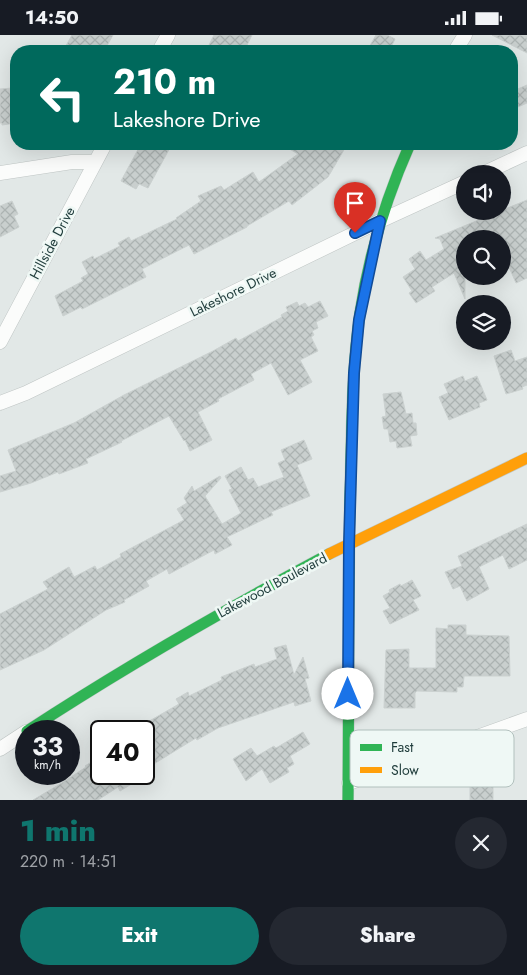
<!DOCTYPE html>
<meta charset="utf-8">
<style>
body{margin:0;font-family:Jost,sans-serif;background:#242831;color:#f1f3f6;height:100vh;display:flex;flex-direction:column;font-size:19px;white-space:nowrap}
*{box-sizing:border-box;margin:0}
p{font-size:16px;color:#9ea1a6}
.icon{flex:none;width:28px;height:28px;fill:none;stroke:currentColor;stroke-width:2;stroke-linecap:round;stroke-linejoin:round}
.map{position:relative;height:765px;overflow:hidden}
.details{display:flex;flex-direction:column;background:#171b24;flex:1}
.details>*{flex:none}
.banner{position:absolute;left:10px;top:10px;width:508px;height:105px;border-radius:20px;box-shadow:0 5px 20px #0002;background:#00695c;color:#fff;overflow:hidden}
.controls{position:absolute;left:456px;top:130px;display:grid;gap:10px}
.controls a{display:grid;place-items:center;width:55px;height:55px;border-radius:50%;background:#171b24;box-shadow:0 5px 20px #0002;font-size:25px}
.speed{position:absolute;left:15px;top:685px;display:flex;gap:10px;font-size:25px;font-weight:700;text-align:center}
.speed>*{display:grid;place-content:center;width:65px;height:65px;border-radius:50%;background:#171b24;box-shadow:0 5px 20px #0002;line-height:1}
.speed small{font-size:12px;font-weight:400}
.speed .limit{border:2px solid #111;border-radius:8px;background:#fff;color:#111}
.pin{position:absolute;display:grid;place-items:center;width:42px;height:42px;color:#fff;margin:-51px -21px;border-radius:50% 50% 50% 0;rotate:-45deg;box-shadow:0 0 5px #0007}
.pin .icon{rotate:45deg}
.me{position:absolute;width:55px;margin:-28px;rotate:0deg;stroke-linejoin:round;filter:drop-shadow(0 0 4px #0008)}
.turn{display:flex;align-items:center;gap:18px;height:105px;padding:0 20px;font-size:22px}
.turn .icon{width:65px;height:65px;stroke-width:2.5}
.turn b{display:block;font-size:35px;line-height:42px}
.round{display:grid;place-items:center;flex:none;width:52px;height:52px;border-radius:26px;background:#242831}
.head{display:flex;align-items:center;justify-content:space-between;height:85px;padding:0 20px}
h1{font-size:30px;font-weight:800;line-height:38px;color:#0f766e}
.button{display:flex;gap:10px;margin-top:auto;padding:10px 20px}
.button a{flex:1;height:58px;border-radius:30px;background:#0f766e;color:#fff;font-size:20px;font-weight:800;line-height:58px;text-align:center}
.button a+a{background:#242831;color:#f1f3f6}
.status{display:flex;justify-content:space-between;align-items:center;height:35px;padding:0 25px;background:#171b24;direction:ltr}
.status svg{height:14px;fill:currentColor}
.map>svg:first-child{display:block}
</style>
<div class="status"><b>14:50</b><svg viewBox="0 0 49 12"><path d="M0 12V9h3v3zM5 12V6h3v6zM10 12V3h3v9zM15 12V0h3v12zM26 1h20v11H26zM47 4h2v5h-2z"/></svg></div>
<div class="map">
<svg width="527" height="765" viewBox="0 0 527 765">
<defs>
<pattern id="building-cross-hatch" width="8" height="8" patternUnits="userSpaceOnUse" patternTransform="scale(1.25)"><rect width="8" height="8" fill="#c9cfce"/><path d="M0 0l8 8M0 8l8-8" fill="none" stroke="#acb3b2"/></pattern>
</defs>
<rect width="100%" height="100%" fill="#e2e8e7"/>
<path fill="url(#building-cross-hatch)" stroke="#cbd1d0" d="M72,0h41l-9,16h-41z
M214,0h38l-8,16h-38z
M376,0h11l8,4 -6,12h-22z
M492,0h35v18z
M527,50v18l-16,7v-18z
M13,53l3,35 -14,2v-2h-2v-34z
M141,109h31l-24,44 -9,-4 -3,5 -15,-8z
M281,109h56l8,4 -17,29 -36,28 -3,-4 -42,25v1l-53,27 -5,-9 -47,24 4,8 -64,32 -1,-2 -18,9 -8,-20 28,-15 -2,-3 7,-4 -6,-12 11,-6 1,3 26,-13 -2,-3 11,-6 2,4 46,-22 -1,-1 25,-17 -3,-5 23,-10 3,4 29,-18 6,10 39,-28z
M527,165v78l-11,5 -14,-32v-12h-37v60l-11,-26 -22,14 3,4 -19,12 -7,-10 3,-2 -9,-14 12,-8 -6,-10 11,-8 6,9 18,-11 -4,-10 -5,-1z
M12,166l6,13 -4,2 5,11 -19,10v-31z
M320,266l8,15 -12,6 2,6 -6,3 2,4 -3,2 7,14 -18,9 12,22 -24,13 -17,-32 -20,11 3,6 -36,19 1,2 -21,11 14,28 -22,11 -5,-11 -1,1 -15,-25 -48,25 1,1 -36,17 2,4 -29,11 -1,-2 -27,11 -31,9v-16l16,-5 -8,-21 66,-27 50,-28 89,-44 23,-13 2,3 44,-24 -1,-2 7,-4 -2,-4 11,-5 2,4 6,-3 3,4z
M511,315l4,11 12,-4v28l-5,2 1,2 -17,5 -12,-38z
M463,341l2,5 12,-5 10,24 -8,3 1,4 -31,13 -10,-23 9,-4 -4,-9z
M401,357l5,22 6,-1 1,10h3l1,12 -7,1 2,10 -15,2 -1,-7 -6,1 -2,-13h-4l-2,-12 4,-1 -3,-22z
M304,405l8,19 -15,6 13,31 -39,16 2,3 -46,22 5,8 -17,9 -1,-4 -45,24 -2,-5 -21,12 3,5 -25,14 1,2 -19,8 -62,40 -44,20v-56l48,-25 -5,-7 26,-15 5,10 21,-11 2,4 24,-13 -1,-3 64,-34 -7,-11 10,-6 -3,-5 8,-12 2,5 26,-15 1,2 -16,18 17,28 19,-11 -12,-23 3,-1 -7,-13 16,-9 7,13 5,-2 5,9 26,-10 -6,-14 7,-3 -4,-10z
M527,489v36l-18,9 -6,-14 -24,12 10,22 -22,12 -7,-15 -7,3 -8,-17 17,-6 -4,-10z
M412,545l9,16 -8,4 6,10 -29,14 -7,-13 7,-3 -7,-12 7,-4 -1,-2 11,-6 1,2z
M448,590h18v10l43,1 1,40h-46l-1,11h-6v5l-40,-1 -2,2v15h-31l2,-58 23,-1v19h27v-40l12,1z
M286,610l8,30 9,-18 6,21 -4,1 6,22 -16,5 -1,-4 -76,26 -21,12 -1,-2 -52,32v-39h-12l47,-27 -3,-5 12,-7 1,4 33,-16 -1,-3 33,-13 1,3 22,-8 -3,-11z
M303,697l7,12 -20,12 4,8 -7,4 2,4 -19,11 -8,-14 -16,12 -13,-22 18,-11 6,8 17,-10 2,2z
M101,721v18h47l-28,17 -2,-4 -20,13h-65l29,-17 24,-16 -1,-1z
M470,751h23v14h-23z"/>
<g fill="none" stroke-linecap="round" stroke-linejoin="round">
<defs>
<path id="street" d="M159,16l9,-16
M455,16l10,-16
M0,138l72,-11h22
M482,139l45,-21
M0,307l105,-198
M0,368l26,-10 354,-172 85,-39
M0,714l26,-17
M349,748l178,-64"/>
<path id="fast" d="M27,696c98,-64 199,-122 302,-177
M348,765c1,-101 0,-201 2,-302 2,-61 1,-124 10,-185 9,-59 26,-115 50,-169"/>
<path id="slow" d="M329,519l198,-96"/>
</defs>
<use href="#street" stroke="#bfc5c4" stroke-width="15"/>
<use href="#fast" stroke="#bdc6c5" stroke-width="12"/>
<use href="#slow" stroke="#bdc6c5" stroke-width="12"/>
<use href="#street" stroke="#fbfcfb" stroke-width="14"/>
<use href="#fast" stroke="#30b455" stroke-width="11"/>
<use href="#slow" stroke="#ff9f0a" stroke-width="11"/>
</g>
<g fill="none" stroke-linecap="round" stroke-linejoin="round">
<defs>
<path id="route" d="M348,659l1,-149 5,-172 5,-53 21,-99 -25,12"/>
</defs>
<use href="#route" stroke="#114b97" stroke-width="12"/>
<use href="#route" stroke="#1a73e8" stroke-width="9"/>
</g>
<g text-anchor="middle" stroke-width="5" stroke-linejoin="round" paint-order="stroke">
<g font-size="14" fill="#1f3c3b" stroke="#eff8f5">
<text transform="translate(52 208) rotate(-62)" y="5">Hillside Drive</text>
<text transform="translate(233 257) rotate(-26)" y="5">Lakeshore Drive</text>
<text transform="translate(272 550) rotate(-28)" y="5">Lakewood Boulevard</text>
</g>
</g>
<rect x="350" y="695" width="164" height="57" rx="8" fill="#eff8f5" stroke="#b1c0bd" stroke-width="1"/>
<rect x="360" y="709" width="22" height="7" fill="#30b455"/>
<rect x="360" y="732" width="22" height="6" fill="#ff9f0a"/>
<g font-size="14" fill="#1f3c3b">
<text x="391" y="717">Fast</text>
<text x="391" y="740">Slow</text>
</g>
</svg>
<div class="controls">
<a><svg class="icon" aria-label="sound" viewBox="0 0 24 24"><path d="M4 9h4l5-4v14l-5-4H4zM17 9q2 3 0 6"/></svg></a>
<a><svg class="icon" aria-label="search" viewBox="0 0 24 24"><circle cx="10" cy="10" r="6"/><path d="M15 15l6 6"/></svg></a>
<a><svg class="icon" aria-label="layers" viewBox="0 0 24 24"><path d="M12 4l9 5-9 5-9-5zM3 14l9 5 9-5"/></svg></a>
</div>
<div class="speed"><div>33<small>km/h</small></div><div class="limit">40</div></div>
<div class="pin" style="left:355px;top:198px;background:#d93025"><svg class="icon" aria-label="arrive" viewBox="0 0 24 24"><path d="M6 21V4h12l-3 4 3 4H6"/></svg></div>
<svg class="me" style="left:348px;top:659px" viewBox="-20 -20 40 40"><circle r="19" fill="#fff"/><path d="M0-13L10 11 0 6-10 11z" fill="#1a73e8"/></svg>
<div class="banner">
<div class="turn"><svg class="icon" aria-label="left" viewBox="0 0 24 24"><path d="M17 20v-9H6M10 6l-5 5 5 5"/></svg><div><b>210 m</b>Lakeshore Drive</div></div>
</div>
</div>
<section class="details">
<div class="head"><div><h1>1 min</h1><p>220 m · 14:51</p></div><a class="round"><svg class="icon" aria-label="close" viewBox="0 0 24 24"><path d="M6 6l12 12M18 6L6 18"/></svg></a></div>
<div class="button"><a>Exit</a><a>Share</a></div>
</section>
